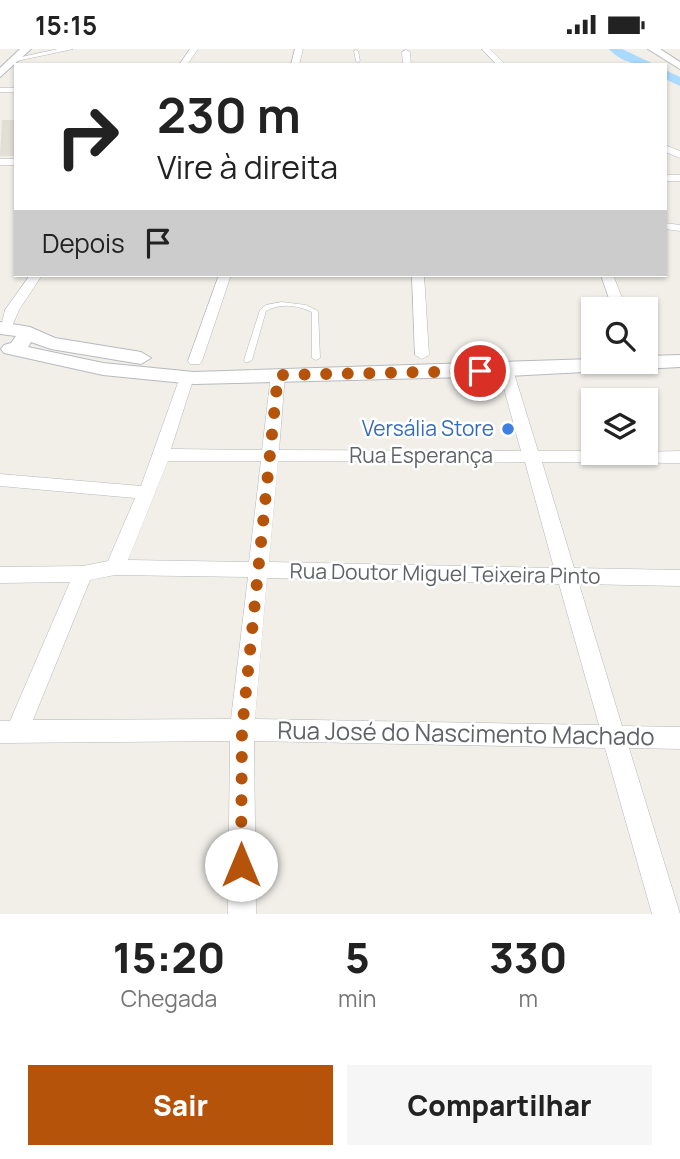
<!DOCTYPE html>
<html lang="pt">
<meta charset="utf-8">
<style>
body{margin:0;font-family:Manrope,sans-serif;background:#f6f6f6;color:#222;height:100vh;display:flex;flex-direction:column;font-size:26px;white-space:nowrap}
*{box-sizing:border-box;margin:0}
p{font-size:23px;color:#767676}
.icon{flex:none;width:38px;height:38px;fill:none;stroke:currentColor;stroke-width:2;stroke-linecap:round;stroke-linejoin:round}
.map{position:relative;height:865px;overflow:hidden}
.sheet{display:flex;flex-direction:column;background:#fff;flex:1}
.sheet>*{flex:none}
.banner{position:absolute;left:14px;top:14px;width:653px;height:214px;border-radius:0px;box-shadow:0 2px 5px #0004;background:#fff;color:#222;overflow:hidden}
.controls{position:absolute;left:581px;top:248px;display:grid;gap:14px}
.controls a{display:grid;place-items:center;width:77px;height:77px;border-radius:0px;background:#fff;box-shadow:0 2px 5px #0004;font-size:35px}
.pin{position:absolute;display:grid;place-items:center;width:60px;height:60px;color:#fff;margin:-30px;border:4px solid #fff;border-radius:50%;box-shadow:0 2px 7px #0007}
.me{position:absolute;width:77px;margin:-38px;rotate:0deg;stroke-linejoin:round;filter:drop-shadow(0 0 5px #0008)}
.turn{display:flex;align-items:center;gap:24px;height:147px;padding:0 28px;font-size:32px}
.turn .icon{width:91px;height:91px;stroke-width:2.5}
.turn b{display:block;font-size:49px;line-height:60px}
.then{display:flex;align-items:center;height:66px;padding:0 28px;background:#0003;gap:14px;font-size:26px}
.eta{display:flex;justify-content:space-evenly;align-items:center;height:119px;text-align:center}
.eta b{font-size:42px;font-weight:800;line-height:49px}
.action{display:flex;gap:14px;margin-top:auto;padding:14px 28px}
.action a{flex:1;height:80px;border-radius:0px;background:#b45309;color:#fff;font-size:28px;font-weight:800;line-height:80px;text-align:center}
.action a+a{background:#f6f6f6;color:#222}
.status{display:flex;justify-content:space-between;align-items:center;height:49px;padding:0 35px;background:#fff;direction:ltr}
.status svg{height:19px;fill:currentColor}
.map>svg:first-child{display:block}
</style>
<div class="status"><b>15:15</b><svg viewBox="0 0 49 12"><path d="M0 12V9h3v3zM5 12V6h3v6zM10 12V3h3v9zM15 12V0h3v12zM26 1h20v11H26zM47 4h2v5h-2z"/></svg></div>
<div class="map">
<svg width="680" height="865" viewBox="0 0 680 865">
<rect width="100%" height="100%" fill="#f1efe8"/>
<path fill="#e1ded6" d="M2,71h14v36h-16z"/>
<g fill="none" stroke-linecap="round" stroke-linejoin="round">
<path fill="#aadaff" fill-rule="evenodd" d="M609,0h13l34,16c-19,0 -34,-2 -47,-16z
M665,21l15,7v9l-15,-7z"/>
<defs>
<path id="service" d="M356,1l2,1 2,10 -2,1 -2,-1 -2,-10z
M282,253l24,3 12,6 2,47 -4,2 -4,-2v-46c-15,-7 -32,-9 -46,-1l-14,49 -4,2h-3l-1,-2 16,-50 6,-5z"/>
<path id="minor" d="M58,0h15l-61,13 -4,-2z
M190,0h8l-11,16h-8z
M295,0h8l-4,16h-8z
M482,0h8l16,16h-9z
M406,1l4,2 1,13h-8l-1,-13z
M0,39h16v4h-16z
M665,96l15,6v7l-15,-6z
M0,110h16v6h-16z
M665,126h15v6h-15z
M665,174l15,2v6l-15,-2z
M30,226h12l-23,35 -9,21h-10l5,-21z
M219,226h12l-29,86 -2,3h-10l-2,-3z
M412,226h12l5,80 -7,4 -7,-4z
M601,226h12l14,35h-14z
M506,317l7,4 25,81h55v2l87,-2v12l-138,-1 32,106 106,2v16l-101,-2 43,142 58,1v22l-51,-1 51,166h-28l-47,-166 -351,-7 2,173h-28l2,-173 -230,2v-22h10l60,-139 -70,1v-16l83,-1 25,-5 27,-63 -135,-12v-12l141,12 39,-109 7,-5 7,5 -23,72 91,1 9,-75 7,-4 7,4 -6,75 242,1 -22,-81zM168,412h93l-12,101 -121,-2zM278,412l247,1 29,106 -285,-6zM115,526l133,2 -17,142 -198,1 57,-140zM267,529l292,6 40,141 -344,-6z"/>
<path id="secondary" d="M20,0h11l-31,28v-9z
M648,0h12l20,13v7z
M0,273l30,5 25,11 86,14 10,6 -10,6 -90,-15 -20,-7 -3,5 75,16 91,9 399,-13v3h53v-6l34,-1v12l-174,9 -312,8 -91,-9 -99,-22 -3,-4 3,-4 7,-2 5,-7 -16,-2z"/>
</defs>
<use href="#service" stroke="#b5b8bc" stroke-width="1"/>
<use href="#minor" stroke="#b5b8bc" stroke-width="1"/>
<use href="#secondary" stroke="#b6babf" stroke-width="2"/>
<use href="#service" fill="#fff" fill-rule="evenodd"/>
<use href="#minor" fill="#fff" fill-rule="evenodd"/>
<use href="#secondary" fill="#fff" fill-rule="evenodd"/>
</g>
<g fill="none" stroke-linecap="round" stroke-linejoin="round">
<path stroke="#b45309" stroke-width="12" stroke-dasharray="0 21.6" d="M241,816l1,-135 36,-355 202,-4"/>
</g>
<circle fill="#3f7fe0" stroke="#fff" stroke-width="2.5" cx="508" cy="380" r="7"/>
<g text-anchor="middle" stroke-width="5" stroke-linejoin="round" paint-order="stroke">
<g font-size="21" fill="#366cbe" stroke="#fff" text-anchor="end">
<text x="494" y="387">Versália Store</text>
</g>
<g font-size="21" fill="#5f6368" stroke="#fff">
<text x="421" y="414">Rua Esperança</text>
<text transform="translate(445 525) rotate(1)" y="7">Rua Doutor Miguel Teixeira Pinto</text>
</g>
<g font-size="24" fill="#5f6368" stroke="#fff">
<text transform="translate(466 685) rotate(1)" y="8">Rua José do Nascimento Machado</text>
</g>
</g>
</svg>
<div class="controls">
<a><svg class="icon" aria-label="search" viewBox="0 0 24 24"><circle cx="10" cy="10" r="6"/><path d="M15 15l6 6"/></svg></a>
<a><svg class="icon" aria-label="layers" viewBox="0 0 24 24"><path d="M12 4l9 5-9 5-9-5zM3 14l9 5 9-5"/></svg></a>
</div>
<div class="pin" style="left:480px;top:322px;background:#d93025"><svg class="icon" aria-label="arrive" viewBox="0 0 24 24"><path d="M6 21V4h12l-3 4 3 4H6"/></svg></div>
<svg class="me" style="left:241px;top:816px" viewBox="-20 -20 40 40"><circle r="19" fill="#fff"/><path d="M0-13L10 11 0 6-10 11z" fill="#b45309"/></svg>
<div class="banner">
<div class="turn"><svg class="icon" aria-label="right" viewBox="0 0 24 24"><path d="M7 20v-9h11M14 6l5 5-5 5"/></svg><div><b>230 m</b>Vire à direita</div></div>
<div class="then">Depois<svg class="icon" aria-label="arrive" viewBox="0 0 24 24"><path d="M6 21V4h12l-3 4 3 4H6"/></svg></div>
</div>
</div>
<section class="sheet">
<div class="eta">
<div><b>15:20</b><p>Chegada</p></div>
<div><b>5</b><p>min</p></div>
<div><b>330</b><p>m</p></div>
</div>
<div class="action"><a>Sair</a><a>Compartilhar</a></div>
</section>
